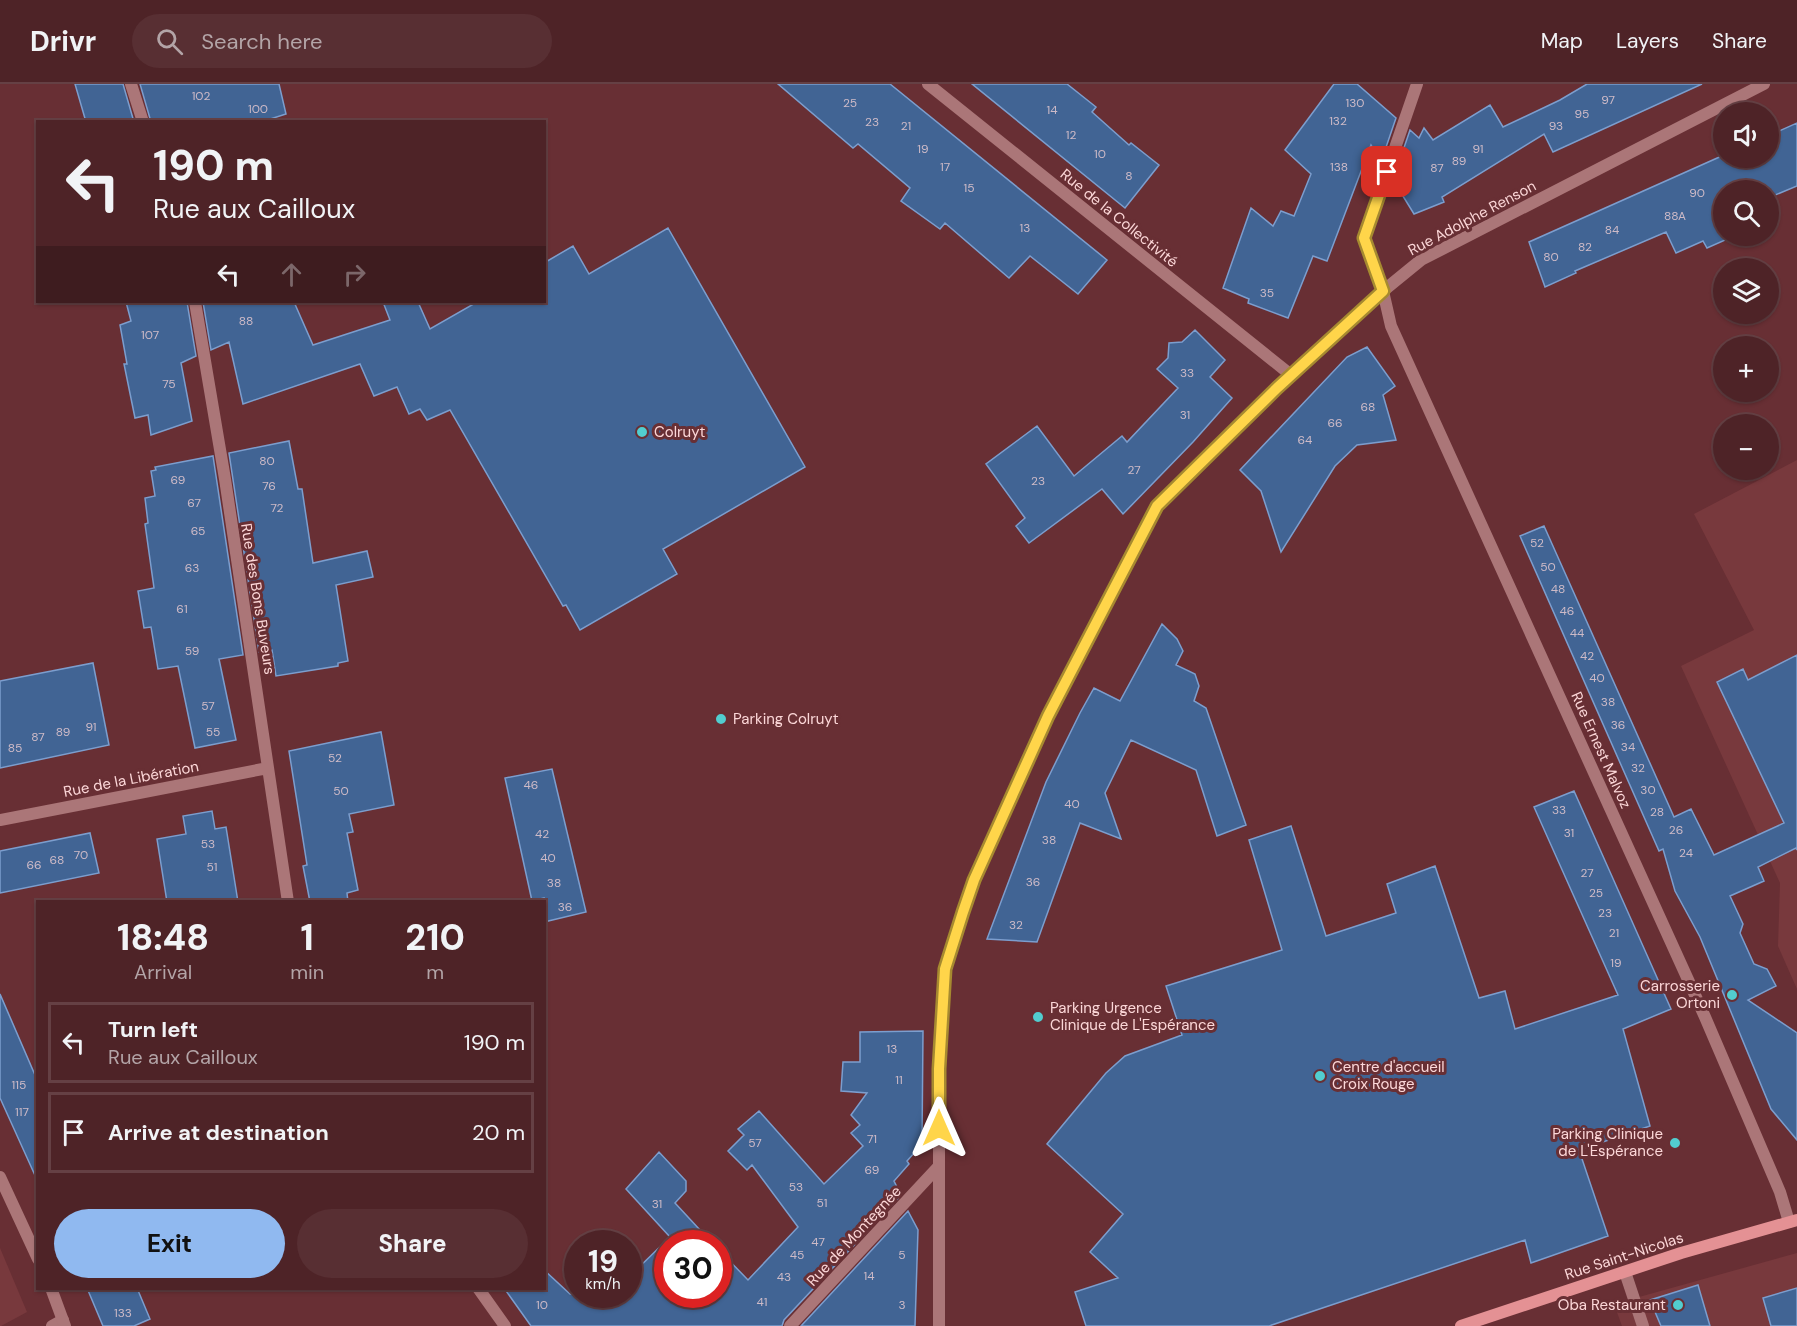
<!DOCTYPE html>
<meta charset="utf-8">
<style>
body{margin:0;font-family:"DM Sans",sans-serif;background:#582f33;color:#f1f3f6;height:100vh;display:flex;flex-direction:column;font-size:22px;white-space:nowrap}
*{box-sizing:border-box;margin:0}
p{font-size:20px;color:#b3a4a7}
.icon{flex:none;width:33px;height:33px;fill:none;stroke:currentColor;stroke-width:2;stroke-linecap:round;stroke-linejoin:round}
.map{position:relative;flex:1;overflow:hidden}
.sheet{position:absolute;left:36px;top:816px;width:510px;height:390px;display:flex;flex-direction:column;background:#4e2327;border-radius:0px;box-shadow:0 2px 4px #0004,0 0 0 2px #654044}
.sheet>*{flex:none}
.top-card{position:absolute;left:36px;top:36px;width:510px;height:183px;border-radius:0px;box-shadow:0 2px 4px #0004,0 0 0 2px #654044;background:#4e2327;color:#f1f3f6;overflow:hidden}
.controls{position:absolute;left:1713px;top:18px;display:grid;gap:12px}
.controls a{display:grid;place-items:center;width:66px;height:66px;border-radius:50%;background:#4e2327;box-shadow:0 2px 4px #0004,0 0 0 2px #654044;font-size:30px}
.speed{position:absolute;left:564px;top:1146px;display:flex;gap:12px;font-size:30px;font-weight:700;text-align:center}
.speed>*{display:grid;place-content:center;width:78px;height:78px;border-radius:50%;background:#4e2327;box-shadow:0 2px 4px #0004,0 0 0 2px #654044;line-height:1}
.speed small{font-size:15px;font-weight:400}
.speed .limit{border:9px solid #d22;background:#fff;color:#111}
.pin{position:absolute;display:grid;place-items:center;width:51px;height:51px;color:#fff;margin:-26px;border-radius:12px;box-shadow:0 3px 9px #0006}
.me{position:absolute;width:66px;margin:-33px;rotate:0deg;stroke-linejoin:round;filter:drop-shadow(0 0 4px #0008)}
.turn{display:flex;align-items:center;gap:21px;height:126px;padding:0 18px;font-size:27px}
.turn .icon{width:78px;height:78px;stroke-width:2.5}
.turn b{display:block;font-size:42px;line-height:51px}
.lanes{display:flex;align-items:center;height:57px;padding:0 18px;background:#0003;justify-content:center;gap:30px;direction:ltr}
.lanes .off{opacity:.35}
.eta{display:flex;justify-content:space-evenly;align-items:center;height:102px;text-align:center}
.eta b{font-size:36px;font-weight:800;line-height:42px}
.cta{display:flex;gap:12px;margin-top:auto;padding:12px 18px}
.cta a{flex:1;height:69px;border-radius:36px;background:#90b9f0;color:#111;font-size:24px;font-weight:800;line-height:69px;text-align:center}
.cta a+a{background:#582f33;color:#f1f3f6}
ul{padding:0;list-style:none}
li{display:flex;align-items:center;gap:18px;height:81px;margin:0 12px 9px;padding:0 6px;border:3px solid #654044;border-radius:0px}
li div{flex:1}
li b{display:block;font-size:22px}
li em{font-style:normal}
header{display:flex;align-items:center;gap:36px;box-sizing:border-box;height:84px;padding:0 30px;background:#4e2327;border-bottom:2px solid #654044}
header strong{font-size:28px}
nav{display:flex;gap:33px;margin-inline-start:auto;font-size:21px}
.search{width:420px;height:54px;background:#582f33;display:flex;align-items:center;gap:15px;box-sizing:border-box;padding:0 21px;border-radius:33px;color:#b3a4a7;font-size:22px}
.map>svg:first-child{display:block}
</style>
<header>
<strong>Drivr</strong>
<div class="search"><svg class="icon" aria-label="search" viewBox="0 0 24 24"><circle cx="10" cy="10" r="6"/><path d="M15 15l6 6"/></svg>Search here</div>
<nav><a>Map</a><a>Layers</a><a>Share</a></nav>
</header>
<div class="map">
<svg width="1797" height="1242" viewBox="0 0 1797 1242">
<rect width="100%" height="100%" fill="#682f34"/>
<path fill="#78393d" d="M1797,376v529l-19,-43 2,-63 -99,-217 73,-36 -60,-116z
M0,1164l27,64 -26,14h-1z
M1797,1169v73h-175l-8,-22z"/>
<path fill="#416494" stroke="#7c9ece" stroke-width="1.5" d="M75,0h48l11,38h-48z
M140,0h139l7,30 -25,8h-110z
M778,0h112l217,176 -29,34 -48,-38 -21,22 -64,-55 -5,6 -39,-28 9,-13 -52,-44 -5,4z
M972,0h95l29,23 -4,5 37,33 2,-2 28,22 -34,43z
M1334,0h23l39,34 -15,44 -10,-17 -44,116 -14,-5 -25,62 -40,-15 1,-4 -26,-11 28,-80 22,18 8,-15 13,5 17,-42 -26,-24z
M1587,0h115l-149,68 -9,-18 -102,63 2,5 -30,12 -21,-34 17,-50 9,8 5,-10 9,12 57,-35 13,22 57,-27z
M1797,39v63l-29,12v-8h-44v46l8,1 -25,11 -4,-7 -27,12 -10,-21 -91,39 1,2 -31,14 -16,-45 195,-87v3h44v-22z
M668,144l137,239 -142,82 14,25 -97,56 -14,-25 -3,1 -113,-196 -23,10 -7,-11 -11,5 -12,-27 -23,9 -14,-32 -117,40 -14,-62 -18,8 -8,-48h91l19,43 77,-25 -7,-18h35l12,27 47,-27h67v-39l29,-17 16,28z
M126,218h61l9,54 -15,7 11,58 -41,14 -3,-20 -13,3 -11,-54h3l-7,-39 11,-4z
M1195,246l30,30 -15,17 22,21 -39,44 -70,72 -21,-25 -73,54 -13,-17 9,-8 -39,-54 51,-38 37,50 48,-40 5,6 51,-54 -21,-19 11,-11 1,-15 13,-1z
M1367,263l28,39 -12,9 13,45 -39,5 -22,21 -54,86 -20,-61 -21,-21 107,-113z
M289,357l9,48h4l11,74 54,-12 6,26 -37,8 12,76 -10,2v3l-62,10 -4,-26 -13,2 -30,-199z
M213,372l30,199 -24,4 17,81 -41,8 -17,-82 -20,3 -7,-42 -7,1 -6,-37 16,-3 -9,-64 3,-1 -3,-25 10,-2 -4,-25 5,-1 -1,-3z
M1544,442l130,291 17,-8 23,46 70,-32 -67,-141 26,-13 5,11 49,-25v195l-1,-2 -38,19 6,14 -34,15 13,28 -3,9 14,31 13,5 9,17 -28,14 49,33v107l-26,-31 -71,-172 -25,-46 -12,-42 -4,2 -139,-315z
M1162,540l15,15 6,12 -7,14 19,9 4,12 -5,15 12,7 40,117 -29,11 -21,-66 -65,-30 -26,53 16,46 -41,-16 -43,119 -50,-3 59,-157 34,-69 14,-25 26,13z
M93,579l16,82 -109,23v-87z
M381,648l13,73 -45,9 4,18 -6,1 11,57 -11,3 1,9h-38l-7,-36 4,-1 -18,-114z
M552,685l34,143 -42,10v-24l-12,3 -27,-123z
M1574,707l97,218 -48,20 27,97 -71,24 29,86 -77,27 -6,-23 -256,86h-183l-11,-34 43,-14 -28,-26 33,-38 -76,-70 59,-71 19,-17 57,-21 -16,-49 116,-36 -33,-110 42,-14 35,110 70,-23 -9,-29 48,-18 44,132 26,-7 10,38 103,-34 -84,-188z
M212,727l3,18 11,-2 12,75h-71l-10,-63 29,-5 -3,-18z
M90,749l9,40 -99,20v-42z
M0,910l38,88v100l-38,-84z
M923,947l-1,113 -15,17 2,3 -15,17 7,14 -117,125 -2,6h-251l-27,-38h40v-18l26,24h58v-16l42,-41 -44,-48 33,-37 27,29v10l-11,12 38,41h-45v50h50v-45l30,31 50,-53 -46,-62 -5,5 -19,-19 16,-16 -6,-6 21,-18 65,73 39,-38 -12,-13 9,-8 -9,-10 16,-22 -26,-2 2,-29h17v-30z
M908,1127l10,19 -3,96h-114z
M1698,1201l12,41h-49l-11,-26z
M87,1204h50l13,31 -16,7h-31z
M1797,1204v38h-26l-8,-28z"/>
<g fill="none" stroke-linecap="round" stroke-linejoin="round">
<path stroke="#ab7678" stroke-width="12" d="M1625,1188l18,54
M52,1242l11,-6"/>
<path stroke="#ab7678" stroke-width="12" d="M131,0l12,38
M928,0l363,291
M1417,0l-53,154 19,53 8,35 314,691 75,175 9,30
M195,218l30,177 63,423
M0,736l268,-52
M0,1093l38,82
M51,1204l14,38
M478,1204l27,38
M790,1242l149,-160
M939,1242v-257l6,-100 29,-89 61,-137 122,-237 134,-131 92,-84 38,-31 343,-176"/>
<path stroke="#e49194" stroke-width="12" d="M1461,1242l220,-73 116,-33"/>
</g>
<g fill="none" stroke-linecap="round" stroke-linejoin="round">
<defs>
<path id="route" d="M939,1044v-59l6,-100 18,-57 11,-32 74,-164 109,-210 120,-118 106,-97 -19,-53 23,-66"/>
</defs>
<use href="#route" stroke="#a68a30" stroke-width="15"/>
<use href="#route" stroke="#ffd54a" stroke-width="10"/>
</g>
<g fill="#52cdcf" stroke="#682f34" stroke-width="2">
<circle cx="642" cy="348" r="6"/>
<circle cx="721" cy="635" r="6"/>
<circle cx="1732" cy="911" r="6"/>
<circle cx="1038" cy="933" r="6"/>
<circle cx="1320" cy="992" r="6"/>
<circle cx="1675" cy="1059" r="6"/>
<circle cx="1678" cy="1221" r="6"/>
</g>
<g text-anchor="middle" stroke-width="6" stroke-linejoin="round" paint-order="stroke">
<g font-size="12" fill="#cdbac7">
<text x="201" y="16">102</text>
<text x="1608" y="20">97</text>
<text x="850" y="23">25</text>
<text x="1355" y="23">130</text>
<text x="258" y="29">100</text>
<text x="1052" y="30">14</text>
<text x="1582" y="34">95</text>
<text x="1338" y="41">132</text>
<text x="872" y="42">23</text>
<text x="906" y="46">21</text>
<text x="1556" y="46">93</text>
<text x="1071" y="55">12</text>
<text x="923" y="69">19</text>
<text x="1478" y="69">91</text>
<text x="1100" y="74">10</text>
<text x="1459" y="81">89</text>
<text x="945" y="87">17</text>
<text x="1339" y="87">138</text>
<text x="1437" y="88">87</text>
<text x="1129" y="96">8</text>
<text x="969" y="108">15</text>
<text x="1697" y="113">90</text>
<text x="1675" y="136">88A</text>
<text x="1025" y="148">13</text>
<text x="1612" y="150">84</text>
<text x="1585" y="167">82</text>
<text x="1551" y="177">80</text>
<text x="1267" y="213">35</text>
<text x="246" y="241">88</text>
<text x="150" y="255">107</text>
<text x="1187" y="293">33</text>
<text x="169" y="304">75</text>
<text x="1368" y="327">68</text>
<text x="1185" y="335">31</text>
<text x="1335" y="343">66</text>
<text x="1305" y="360">64</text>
<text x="267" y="381">80</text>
<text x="1134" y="390">27</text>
<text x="178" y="400">69</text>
<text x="1038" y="401">23</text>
<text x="269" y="406">76</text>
<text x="194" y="423">67</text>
<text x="277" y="428">72</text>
<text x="198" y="451">65</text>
<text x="1537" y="463">52</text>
<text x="1548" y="487">50</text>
<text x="192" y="488">63</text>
<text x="1558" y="509">48</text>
<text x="182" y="529">61</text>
<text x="1567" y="531">46</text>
<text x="1577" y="553">44</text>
<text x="192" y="571">59</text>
<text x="1587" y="576">42</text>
<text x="1597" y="598">40</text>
<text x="1608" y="622">38</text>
<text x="208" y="626">57</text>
<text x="1618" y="645">36</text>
<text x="91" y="647">91</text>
<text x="63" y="652">89</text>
<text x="213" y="652">55</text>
<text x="38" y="657">87</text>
<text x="1628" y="667">34</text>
<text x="15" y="668">85</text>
<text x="335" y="678">52</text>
<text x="1638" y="688">32</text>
<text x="531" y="705">46</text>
<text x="1648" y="710">30</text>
<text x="341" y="711">50</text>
<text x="1072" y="724">40</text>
<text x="1559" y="730">33</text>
<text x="1657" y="732">28</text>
<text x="1676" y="750">26</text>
<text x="1569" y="753">31</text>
<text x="542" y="754">42</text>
<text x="1049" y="760">38</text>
<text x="208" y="764">53</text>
<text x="1686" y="773">24</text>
<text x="81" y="775">70</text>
<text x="548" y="778">40</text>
<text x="57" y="780">68</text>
<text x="34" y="785">66</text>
<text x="212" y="787">51</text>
<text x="1587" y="793">27</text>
<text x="1033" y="802">36</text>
<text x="554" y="803">38</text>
<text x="1596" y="813">25</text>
<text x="565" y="827">36</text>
<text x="1605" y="833">23</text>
<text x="1016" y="845">32</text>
<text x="1614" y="853">21</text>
<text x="1616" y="883">19</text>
<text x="892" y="969">13</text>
<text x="899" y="1000">11</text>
<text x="19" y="1005">115</text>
<text x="22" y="1032">117</text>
<text x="872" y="1059">71</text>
<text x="755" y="1063">57</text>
<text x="872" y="1090">69</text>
<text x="796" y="1107">53</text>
<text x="822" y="1123">51</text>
<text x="657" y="1124">31</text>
<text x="818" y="1162">47</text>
<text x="797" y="1175">45</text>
<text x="902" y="1175">5</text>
<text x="869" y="1196">14</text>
<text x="784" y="1197">43</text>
<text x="762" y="1222">41</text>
<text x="542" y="1225">10</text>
<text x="902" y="1225">3</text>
<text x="123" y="1233">133</text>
</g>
<g font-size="15" fill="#fcd7d8" stroke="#682f34">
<text transform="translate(1119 134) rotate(39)" y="5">Rue de la Collectivité</text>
<text transform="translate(1472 134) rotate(-28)" y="5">Rue Adolphe Renson</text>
<text transform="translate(258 515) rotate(81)" y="5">Rue des Bons Buveurs</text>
<text transform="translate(1601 666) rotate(66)" y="5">Rue Ernest Malvoz</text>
<text transform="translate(131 695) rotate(-11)" y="5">Rue de la Libération</text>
<text transform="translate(854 1152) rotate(-47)" y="5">Rue de Montegnée</text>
<text transform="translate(1624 1172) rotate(-18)" y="5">Rue Saint-Nicolas</text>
</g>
<g font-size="15" fill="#fcd7d8" stroke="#682f34" text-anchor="start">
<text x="654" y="353">Colruyt</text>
<text x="733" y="640">Parking Colruyt</text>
<text x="1720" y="907" text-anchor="end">Carrosserie<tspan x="1720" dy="17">Ortoni</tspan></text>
<text x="1050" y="929">Parking Urgence<tspan x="1050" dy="17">Clinique de L'Espérance</tspan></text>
<text x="1332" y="988">Centre d'accueil<tspan x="1332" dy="17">Croix Rouge</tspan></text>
<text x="1663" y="1055" text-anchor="end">Parking Clinique<tspan x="1663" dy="17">de L'Espérance</tspan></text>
<text x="1666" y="1226" text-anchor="end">Oba Restaurant</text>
</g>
</g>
</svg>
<div class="controls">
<a><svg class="icon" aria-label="sound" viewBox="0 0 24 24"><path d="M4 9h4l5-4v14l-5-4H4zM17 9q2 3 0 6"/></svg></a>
<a><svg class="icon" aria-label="search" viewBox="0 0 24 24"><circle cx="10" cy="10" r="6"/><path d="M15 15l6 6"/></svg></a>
<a><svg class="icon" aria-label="layers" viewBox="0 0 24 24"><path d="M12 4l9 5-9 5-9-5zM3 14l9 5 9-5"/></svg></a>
<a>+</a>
<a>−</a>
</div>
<div class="speed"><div>19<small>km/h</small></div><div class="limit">30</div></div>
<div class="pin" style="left:1387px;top:88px;background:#d93025"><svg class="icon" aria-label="arrive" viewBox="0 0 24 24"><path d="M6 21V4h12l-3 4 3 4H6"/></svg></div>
<svg class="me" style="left:939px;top:1044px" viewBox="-20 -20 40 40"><path d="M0-17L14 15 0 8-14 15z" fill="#ffd54a" stroke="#fff" stroke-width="4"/></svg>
<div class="top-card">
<div class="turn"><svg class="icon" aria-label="left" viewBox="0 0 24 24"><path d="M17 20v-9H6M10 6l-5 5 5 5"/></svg><div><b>190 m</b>Rue aux Cailloux</div></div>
<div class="lanes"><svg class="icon" aria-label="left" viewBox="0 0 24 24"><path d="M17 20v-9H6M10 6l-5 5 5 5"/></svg><svg class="icon off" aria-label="ahead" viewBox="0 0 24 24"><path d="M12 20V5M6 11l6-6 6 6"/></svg><svg class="icon off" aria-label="right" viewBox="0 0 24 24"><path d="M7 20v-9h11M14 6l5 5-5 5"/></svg></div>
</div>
<section class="sheet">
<div class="eta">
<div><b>18:48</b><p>Arrival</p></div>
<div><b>1</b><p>min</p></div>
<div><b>210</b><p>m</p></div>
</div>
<ul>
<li><svg class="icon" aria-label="left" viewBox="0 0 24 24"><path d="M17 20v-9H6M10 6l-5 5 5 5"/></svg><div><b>Turn left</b><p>Rue aux Cailloux</p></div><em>190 m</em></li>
<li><svg class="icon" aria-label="arrive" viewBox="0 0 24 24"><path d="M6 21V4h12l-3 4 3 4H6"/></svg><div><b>Arrive at destination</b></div><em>20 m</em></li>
</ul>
<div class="cta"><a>Exit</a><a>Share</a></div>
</section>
</div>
